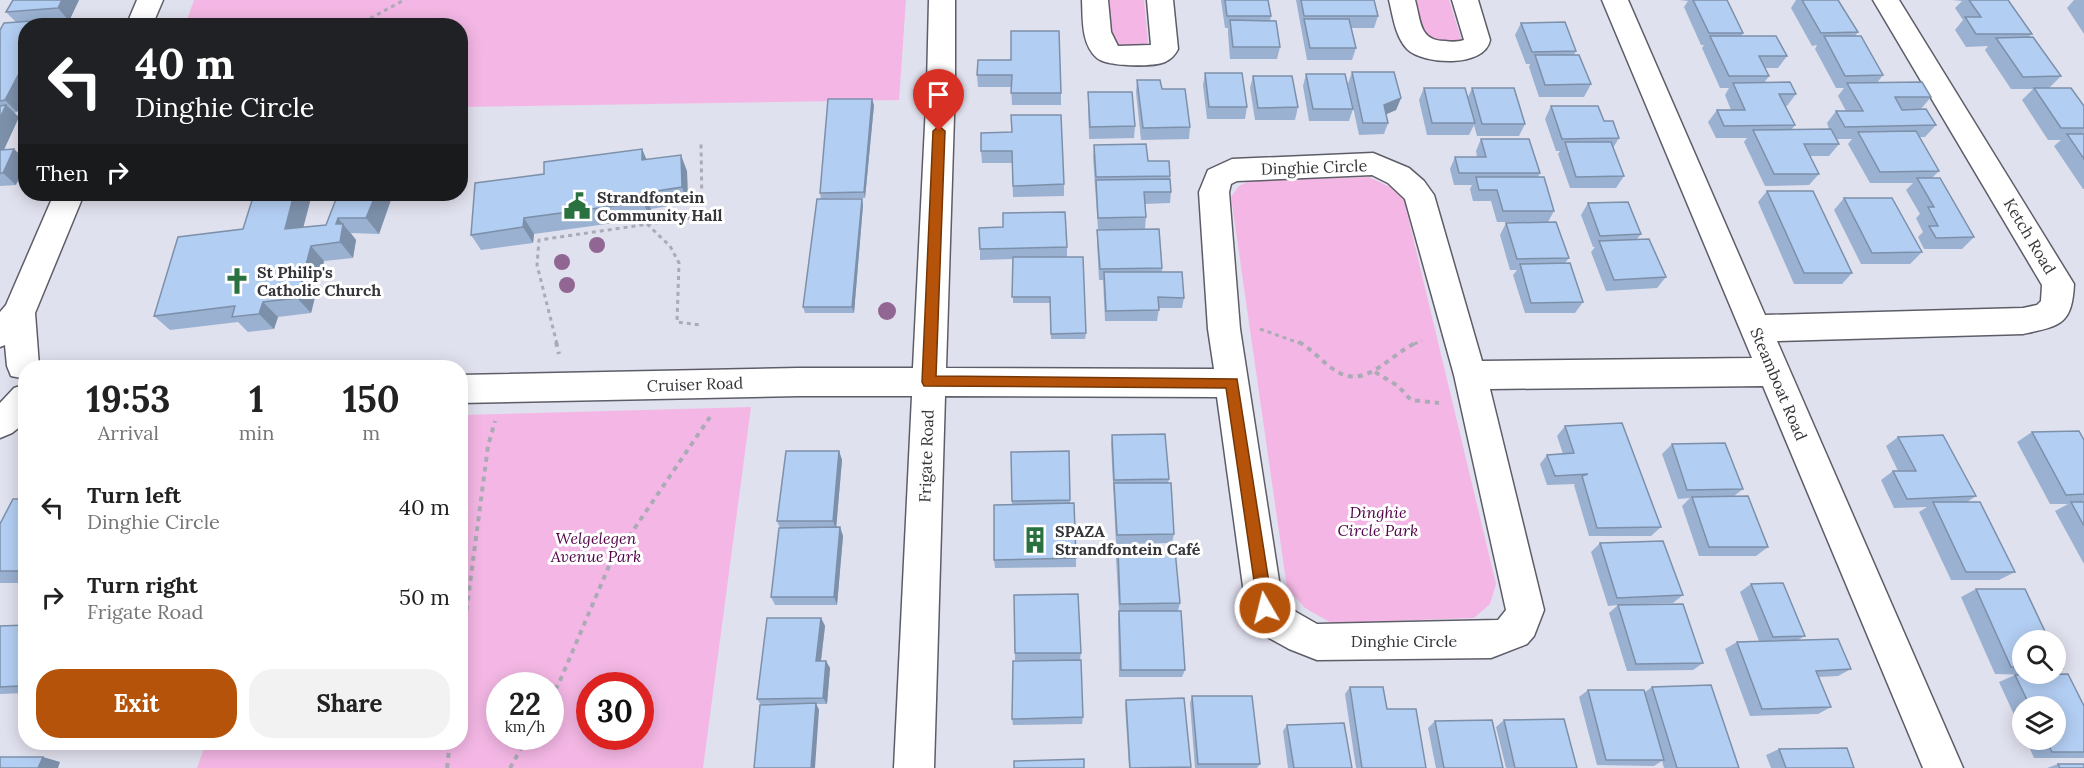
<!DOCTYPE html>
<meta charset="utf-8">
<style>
body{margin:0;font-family:Lora,serif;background:#f2f2f2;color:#222;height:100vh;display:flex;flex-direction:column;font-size:22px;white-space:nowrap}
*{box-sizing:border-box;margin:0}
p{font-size:20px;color:#767676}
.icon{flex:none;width:33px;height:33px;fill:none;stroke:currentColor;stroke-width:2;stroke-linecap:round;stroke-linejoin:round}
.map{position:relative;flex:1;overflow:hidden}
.panel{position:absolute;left:18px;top:360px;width:450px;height:390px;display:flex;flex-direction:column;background:#fff;border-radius:24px;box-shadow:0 3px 15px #0003}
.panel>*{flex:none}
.hud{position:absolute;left:18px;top:18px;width:450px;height:183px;border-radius:24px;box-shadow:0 3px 15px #0003;background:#202124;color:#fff;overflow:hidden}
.tools{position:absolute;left:2012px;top:630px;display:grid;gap:12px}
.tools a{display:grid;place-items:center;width:54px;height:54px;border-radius:50%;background:#fff;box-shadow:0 3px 15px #0003;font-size:30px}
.speed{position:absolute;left:486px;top:672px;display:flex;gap:12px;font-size:30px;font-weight:700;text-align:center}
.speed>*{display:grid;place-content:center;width:78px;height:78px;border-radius:50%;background:#fff;box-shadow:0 3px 15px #0003;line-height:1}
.speed small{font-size:15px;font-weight:400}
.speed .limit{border:9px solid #d22;background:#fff;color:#111}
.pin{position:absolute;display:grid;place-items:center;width:51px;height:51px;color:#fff;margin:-62px -26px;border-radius:50% 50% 50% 0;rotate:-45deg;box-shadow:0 0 6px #0007}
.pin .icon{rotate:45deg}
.me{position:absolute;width:66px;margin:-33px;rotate:352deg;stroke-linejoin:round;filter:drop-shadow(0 0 4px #0008)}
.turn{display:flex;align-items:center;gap:21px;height:126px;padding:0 18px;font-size:27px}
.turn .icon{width:78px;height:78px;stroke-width:2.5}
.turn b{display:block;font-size:42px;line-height:51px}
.then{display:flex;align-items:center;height:57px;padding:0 18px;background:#0003;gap:12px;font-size:22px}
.eta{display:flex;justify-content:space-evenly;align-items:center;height:102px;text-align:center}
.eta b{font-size:36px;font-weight:700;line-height:42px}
.button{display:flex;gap:12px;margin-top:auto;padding:12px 18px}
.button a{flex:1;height:69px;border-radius:24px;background:#b45309;color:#fff;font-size:24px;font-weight:700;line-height:69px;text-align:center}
.button a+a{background:#f2f2f2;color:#222}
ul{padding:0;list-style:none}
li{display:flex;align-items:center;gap:18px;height:90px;padding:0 18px}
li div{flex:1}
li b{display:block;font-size:22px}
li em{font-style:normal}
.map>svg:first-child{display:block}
</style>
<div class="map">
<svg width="2084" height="768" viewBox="0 0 2084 768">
<rect width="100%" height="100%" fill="#e0e1ee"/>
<path fill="#f4b7e5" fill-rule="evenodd" d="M194,0h712l-7,100 -438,7 -1,-81h-275z
M1109,0h35l4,43 -3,2 -30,1 -3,-5z
M1415,0h34l12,38 -1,3 -25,3 -9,-6z
M1369,177l21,10 14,13 92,384 -6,20 -16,14 -143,5 -26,-15 -18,-20 -56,-391 8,-11 10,-5z
M751,407l-48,361h-506l9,-25 254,-1 1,-327zM500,686h50v50h-50zM590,686h50v50h-50z"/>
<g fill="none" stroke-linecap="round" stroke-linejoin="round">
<defs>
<path id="minor" d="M929,0h26v85l-9,283 268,1 -6,-40 -9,-137 9,-22 24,-11 141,-6 36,15 15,13 10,14 48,166 270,-3 -150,-358h26l137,315 258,-7 14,-3 4,-4 1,-16 -169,-285h26l175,284c-2,41 -14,42 -51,50l-246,7 186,427h-40l-160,-382 -273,3 54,221 -10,26 -7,8 -36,14 -174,2 -28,-11 -20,-11 -17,-18 -6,-12 -29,-211 -272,-1 -11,372h-40l18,-372h-114l-338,7v-28l338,-7h115l14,-283zM1372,175l16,8 17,16 49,176 52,235 -8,10 -181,4 -21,-12 -14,-12 -42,-271 -11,-137 2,-8 6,-3z
M1082,0h26l3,32 7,14 33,-1 -4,-45h26l5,49c-3,6 -7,10 -13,13 -12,5 -58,5 -68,-4 -16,-14 -14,-39 -15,-58z
M1389,0h26c6,21 4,41 30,41 7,1 13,1 19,-1l-12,-40h26l12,40c-5,28 -67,25 -83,9 -12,-13 -14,-33 -18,-49z"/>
<path id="tertiary" d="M137,0h26l-11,26h-26z
M54,194h30l-49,119 4,53 -13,2v11l-15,-3 -4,-10 -2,-21 -5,2v-35l6,-7z
M26,384v38l-14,11 -12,5v-35l14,-15z"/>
</defs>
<use href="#minor" stroke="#5d5d68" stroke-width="3"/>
<use href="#tertiary" stroke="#5d5d68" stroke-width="3"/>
<path stroke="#ababb6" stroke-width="3" stroke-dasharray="4 4" stroke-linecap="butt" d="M356,26l48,-26
M647,224l23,22 9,17 -2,59 23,3
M1260,329l42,15
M557,344l-20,-79 2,-25 158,-23 5,-10 -1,-63
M1414,344l8,-3"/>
<path stroke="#ababb6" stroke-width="4" stroke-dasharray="5 5" stroke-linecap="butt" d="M556,342l3,12
M1299,342c14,8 24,21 37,29 30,20 56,-19 82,-29
M1375,372l23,14 13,14 28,3
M460,660l28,-214 7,-25
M550,698l9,-15 50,-117 101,-149
M447,768l3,-26
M510,768l18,-32"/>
<use href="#minor" fill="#fff" fill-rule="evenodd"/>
<use href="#tertiary" fill="#fff" fill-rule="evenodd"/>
</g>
<g fill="#916692">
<circle cx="597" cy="245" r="8"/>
<circle cx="562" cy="262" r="8"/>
<circle cx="567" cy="285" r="8"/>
<circle cx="887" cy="311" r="9"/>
</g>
<path fill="#9ab1d1" d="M13,0h66l-10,21 -21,1 3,4h-25l-9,86 -3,1 5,4 -15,33 12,35 -16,1v-156l16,-8 -10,-10z
M1221,0h47l3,16 -1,5 10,26 -3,12h-47l-2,-26v-5h-3z
M1296,0h78l4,16 -4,12h-23l5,20 -4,12h-45z
M1679,0h48l16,33 -2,3 46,20 -9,12h-13l4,8 -5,7 32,11 -9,12h-2l10,19 -3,4h37l-2,-6 9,-12h10l-8,-15 6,-8h-8l-21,-39 2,-4 -5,1 -21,-38 5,-8h42l20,32 -3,4 28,39 -6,8 54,14 -10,12 15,16 -11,12h-5l19,34 -7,7 42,59 -12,12h-38l-6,-12 5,-5 -7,-14 4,-4 -14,-24 7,-7h-43l-22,-39 4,-5h-15l2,5 -10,12h-19l9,18 -10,11 -44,1 -21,-44 3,-4h-31l-8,-16 9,-12h14l-6,-15 4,-7h-9l-18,-40 2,-3h-3l-17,-38 4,-6z
M1952,0h56l24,34 -4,3 33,39 -12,12 35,18v83h-1l-29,-43 7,-6h-13l-26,-40 11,-11h-22l-26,-39 3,-4 -22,1 -11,-17 8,-10 -8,-12 7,-7z
M2074,0h10v34l-17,-26z
M1521,23l55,28 -2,4 17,29 -7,13h-45l-10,-30 1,-3h-4l-11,-29z
M978,60l83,33v12h-49l-1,-18h-33l-1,-12z
M1352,72l49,26 -5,12 -10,4 2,9 -4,11 -25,1 -11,-51z
M1205,73l42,34 -2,12h-38l-4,-34z
M1306,74l47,35 -4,12h-40l-6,-35z
M1253,76l45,31 -3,13h-40l-5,-32z
M1137,80l25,9 28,38 -1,12 -48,1 -5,-48z
M1424,88l44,9 4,-9 53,36 -6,12h-42l-3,-11 -5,10h-42l-8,-35z
M1088,92l47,34 -1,12 -45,1 -1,-35z
M874,105l-9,93 -44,1 -1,-6z
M1551,106l53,15 15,17 -6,10 11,28 -8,12h-46l-12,-34 2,-3h-4l-11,-32z
M1012,132l52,52v12l-51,1 -1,-34h-30l-1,-12z
M1481,139l59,34 -2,4 16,34 -6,11h-51l-6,-21h-18l-3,-12 2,-4h-18l-4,-16 5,-12h22l-1,-6z
M1094,145l54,16 22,15 1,16 -1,11 -25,1 1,13 -1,12h-47l-5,-72z
M642,149l4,10 41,12 1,32 -37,6 -1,9 -116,16 -1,9 -52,7 -10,-15 73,-61z
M1767,191l85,82 -10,11h-48l-36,-82z
M254,194h76h-18l-9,33 23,-2 12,-31h55l-14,40 -28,-1 5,7 -3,18 -29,3 -13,52 -33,4 -4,12 -26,3 -10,-10 -68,8 -16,-14 89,-87z
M1844,198l78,54 -12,12h-49l-27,-54z
M1588,203l53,31 -4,5 29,38 -9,11 -51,3 -15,-39 4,-5h-2l-12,-32z
M863,205l-9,108h-49l-2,-6z
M1506,223l63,35 -4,5 18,39 -8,11h-50l-12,-38 4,-5h-7l-10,-35z
M1003,227l64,20v10l19,76 -1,6h-34l-1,-36h-37v-44l-33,1v-11z
M1097,230l65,38v4l22,26 -2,10h-23l-2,13h-52l-2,-41h-4l-2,-39z
M1565,426l96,101 -10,9h-62l-15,-51 1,-1 -28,1 -7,-21 7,-9 16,-1 -6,-18z
M2032,432l52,8v124l-29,-53 13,-7h-18l-33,-62z
M1112,435l57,44 -1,4 6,51 -2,9 -56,1 -5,-100z
M1898,437l78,59 -9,6 48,70 -16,8h-48l-32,-68 8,-5 -33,1 -13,-28 12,-9h5l-12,-25z
M1672,444l71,45 -9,7 34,51 -12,9h-57l-17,-50 8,-8 -12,1 -16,-45z
M839,451l3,9 -6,67h4l3,9 -6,69h-62l-4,-8 9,-69 -3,-7z
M1069,451l1,53 6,54v9l-81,1 -1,-8 18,-56 -1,-52z
M26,499v84h-26v-59z
M1600,543l83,52 -10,8 -29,1 59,59 -10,7 -66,1 -18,-58 9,-8 -10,1 -17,-54z
M1118,550l62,53 -2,8 7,59 -3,7h-63l-1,-58 1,-8 -3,-53z
M1751,584l54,52 -7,4 53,29 -13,7 -19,1 12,30 -13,7 -68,2 -25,-67 12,-7 22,-1 -19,-49z
M1976,589l46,51v34h27l-2,1 37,31v52h-50l-8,-18h29v-34h-33v26l-23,-50 16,-7h17l-37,-1 -34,-77z
M821,618l4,8 -4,35h5l4,7 -3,36h-11l3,6 -58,-5 -4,-6z
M26,625v68l-26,1v-68z
M1015,653h66l-1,7h-65z
M1350,687l37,22 39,59h-70l-11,-74z
M1652,687l87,81h-75l-2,-7 -8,5 -57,-1 -18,-68 9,-7 57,2z
M1192,696l68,68 -3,4h-62l-5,-65z
M1126,700l65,67 -1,1h-61l-4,-62z
M1083,717l-1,7 -69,1 -1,-6z
M1504,720l73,48h-71l-10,-41z
M1435,721l68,47h-67l-8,-40z
M1287,725l65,43h-64l-5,-37z
M1779,749l75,19h-83l-5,-13z
M2058,764l26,4h-37z"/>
<path fill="#7d90aa" d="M62,0h17l-10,21 -11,-13z
M46,20l5,6h-8z
M26,60v36l-9,16 -12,-12z
M1401,98l-5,12 -16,7 4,-12z
M872,99l2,6 -9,93 -1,-6z
M6,105l13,12 -19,41v-40z
M14,149l12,11v3l-10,22 -13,-12z
M642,149l7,16 -7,-5z
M681,155l6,16 1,32 -6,-16z
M644,193l7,16 -1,9 -7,-16z
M294,194h18l-13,50 -14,-15z
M376,194h17l-14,40 -13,-16z
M862,199l1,6 -9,108 -2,-6z
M338,218l18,22 -3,18 -13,-16 -4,-18z
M524,218l10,16 -1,9 -10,-16z
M311,246l13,15 -13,52 -14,-15z
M263,302l15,15 -4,12 -15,-15z
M839,451l3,9 -6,70 -3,-9z
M840,527l3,9 -6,69 -3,-8z
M821,618l4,8 -5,42 -4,-7z
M826,661l4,7 -3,36 -4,-6z
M26,670v19l-8,-3z
M816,703l3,7 -4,58h-4z
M43,757l17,5 -2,6h-20z"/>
<path fill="#b3cef3" stroke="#7d90aa" stroke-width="1.5" d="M13,0h49l-4,8 -52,4z
M1225,0h43l3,16h-44z
M1301,0h73l4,16h-74z
M1693,0h34l16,33h-34z
M1802,0h36l20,32 -37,1z
M1969,0h39l24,34h-56l-11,-17h16z
M1304,19h45l7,29h-46z
M46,20l-3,6h-17v34l-21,40 -5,1v-71l4,-7z
M1230,20l46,1 4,26h-47z
M1565,22l11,29 -44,1 -11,-29z
M1011,31h48l2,62h-50l1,-18h-35l1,-15h33z
M1710,36h66l11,20h-28l10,20h-40z
M1824,36h37l22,39 -38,1z
M2033,37l28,39 -38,1 -27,-39z
M1535,55h44l12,29 -46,1z
M1352,72h42l7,26 -17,7 4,18h-25z
M1205,73h37l5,34h-38z
M1306,74h39l8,35h-40z
M1253,76h39l6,31 -40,1z
M1137,80h23l2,9h23l5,38 -47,1z
M1790,82l6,12h-17l16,31 -71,1 -7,-16h28l-12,-27z
M1922,82l9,15h-36l7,13 24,-1 10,16 -91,2 -9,-16h27l-16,-28z
M1424,88h41l10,35h-43z
M1472,88h42l11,36h-43z
M2034,88h37l13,18v22h-23z
M1088,92h44l3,34 -45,1z
M828,99h44l-8,93 -44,1z
M6,105l-6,13v-12z
M1551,106h47l6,15h9l6,17 -57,1z
M1011,115h50l3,69 -51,2 -1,-35h-31v-18l31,-1z
M1831,129l8,15h-35l15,30h-45l-21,-44z
M1916,131l23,40 -59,1 -22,-40z
M2067,134h17v25z
M1481,139h48l11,34h-81l-4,-16h31z
M1565,142h46l13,34 -48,1z
M1146,144l2,17h21l1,15 -74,1 -2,-32z
M14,149l-11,24h-3v-23z
M642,149v11l39,-5 1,32 -38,6 -1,9 -119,16 -1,9 -52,8 4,-52 69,-9v-12z
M1476,177h68l10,34h-51l-6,-21h-18z
M1917,178h23l34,59 -38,1 -7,-12h9l-10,-19h6z
M1170,179l1,13h-27l2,25 -48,1 -2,-38z
M1767,191h46l39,82h-48z
M254,194h40l-9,35 41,-4 12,-31h38l-10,24h-28l-2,6h7l-3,18 -29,4 -14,52 -34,4 -4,12 -27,3 3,-11 -81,10 24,-79 65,-8z
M1844,198h48l30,54 -50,1z
M817,199h45l-10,108h-49z
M1628,202l13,32 -41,2 -12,-33z
M1065,212l2,35 -87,2 -1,-21 24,-1v-14z
M1556,222l13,36 -52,1 -11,-36z
M1159,229l3,39 -62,1 -3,-39z
M1649,239l17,38 -52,3 -15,-39z
M1013,257h70l3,76 -35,1 -1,-37h-38z
M1570,263l13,39 -52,1 -11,-39z
M1104,272h78l2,26 -26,-1 1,13 -53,1z
M1622,423l39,104 -64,1 -15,-52 6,-2 -33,2 -8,-21 27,-2 -9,-27z
M2079,431l5,9v54l-18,1 -34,-63z
M1165,434l4,45 -55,1 -2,-45z
M1943,435l33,61 -69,3 -14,-28h23l-18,-34z
M1725,443l18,46 -56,1 -15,-46z
M786,451h53l-6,70h-56z
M1069,451l1,49 -58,1 -1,-49z
M1114,483h57l3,51 -57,1z
M1748,496l20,51h-59l-17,-50z
M13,499h13v72h-26v-47z
M1933,502h47l35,70h-49z
M2071,502h13v24z
M1074,503l2,55 -82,2v-55z
M840,527l-6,70h-63l8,-69z
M1663,541l20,54 -66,3 -17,-55z
M1118,550h57l5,53 -60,1z
M1783,583l22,53 -32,1 -22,-53z
M1976,589h49l24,51h-27v28l-11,-1z
M1078,594l3,59h-66l-1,-58z
M1683,604l20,59 -67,1 -18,-59z
M1119,611h62l4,59h-64z
M767,618h54l-5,43h10l-3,37 -66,1z
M26,625v45l-8,16 -18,1v-61z
M1838,639l13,30 -35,2 15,36 -69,2 -25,-67z
M2055,652l8,16h-8z
M1081,660l2,57 -71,2 1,-58z
M2068,674l16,32v46h-32l-6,-12h9v-34h-25l-15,-31z
M1711,685l28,83h-62l-25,-81z
M1350,687h33l4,22h29l10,59h-64z
M1588,690h56l20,70h-58z
M1192,696h60l8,68h-62z
M1184,698l7,69 -61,1 -4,-68z
M816,703l-5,65h-57l6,-63z
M1564,719l13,49h-62l-11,-48z
M1492,720l11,48h-59l-9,-47z
M1344,723l8,45h-58l-7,-43z
M1847,748l7,20h-68l-7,-19z
M0,757h43l-5,11h-38z
M1084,759v9h-70v-7z
M2058,764h26v4h-24z"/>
<path fill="#b45309" stroke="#753606" stroke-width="1.5" d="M939,126l6,5 -9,245 301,3 36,229 -2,5 -6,3 -5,-3 -2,-5 -32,-220 -302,-2 -2,-4 11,-251z"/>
<defs>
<symbol id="civic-bare" viewBox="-9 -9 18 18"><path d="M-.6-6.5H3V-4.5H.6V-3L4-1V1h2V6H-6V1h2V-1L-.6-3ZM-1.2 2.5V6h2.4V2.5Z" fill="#29723f" stroke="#fff" stroke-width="2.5" paint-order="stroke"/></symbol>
<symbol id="church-bare" viewBox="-9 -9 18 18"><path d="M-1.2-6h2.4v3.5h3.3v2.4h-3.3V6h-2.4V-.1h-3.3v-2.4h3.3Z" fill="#29723f" stroke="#fff" stroke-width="2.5" paint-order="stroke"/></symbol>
<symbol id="building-bare" viewBox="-9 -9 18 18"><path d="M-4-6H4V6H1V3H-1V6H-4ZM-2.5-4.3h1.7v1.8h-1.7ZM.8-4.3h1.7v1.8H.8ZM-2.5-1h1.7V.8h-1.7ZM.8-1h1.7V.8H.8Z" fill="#29723f" stroke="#fff" stroke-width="2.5" paint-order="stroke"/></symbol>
</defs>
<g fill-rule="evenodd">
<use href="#civic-bare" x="558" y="187" width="38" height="38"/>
<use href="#church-bare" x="218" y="262" width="38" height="38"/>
<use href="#building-bare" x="1016" y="521" width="38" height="38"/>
</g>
<g text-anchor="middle" stroke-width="6" stroke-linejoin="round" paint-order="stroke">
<g font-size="16" fill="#35353a" stroke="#fff">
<text transform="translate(1314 167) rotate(-2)" y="6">Dinghie Circle</text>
<text transform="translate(2030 236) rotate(59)" y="6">Ketch Road</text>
<text transform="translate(695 384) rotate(-2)" y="6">Cruiser Road</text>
<text transform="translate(1779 384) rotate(67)" y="6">Steamboat Road</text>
<text transform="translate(926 456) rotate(-88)" y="6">Frigate Road</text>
<text x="1404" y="647">Dinghie Circle</text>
</g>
<g font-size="16" font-weight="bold" fill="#35353a" stroke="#fff" text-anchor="start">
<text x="597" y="203">Strandfontein<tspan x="597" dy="18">Community Hall</tspan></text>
<text x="257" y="278">St Philip's<tspan x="257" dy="18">Catholic Church</tspan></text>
<text x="1055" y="537">SPAZA<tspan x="1055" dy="18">Strandfontein Café</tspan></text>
</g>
<g font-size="16" font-style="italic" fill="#500246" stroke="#fff">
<text x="1378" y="518">Dinghie<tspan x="1378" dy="18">Circle Park</tspan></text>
<text x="596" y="544">Welgelegen<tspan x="596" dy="18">Avenue Park</tspan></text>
</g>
</g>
</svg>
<div class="tools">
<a><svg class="icon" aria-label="search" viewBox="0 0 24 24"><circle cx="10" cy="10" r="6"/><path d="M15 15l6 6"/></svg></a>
<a><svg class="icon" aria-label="layers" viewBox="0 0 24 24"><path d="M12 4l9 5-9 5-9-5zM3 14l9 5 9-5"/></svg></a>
</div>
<div class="speed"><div>22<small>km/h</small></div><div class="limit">30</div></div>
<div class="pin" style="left:939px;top:131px;background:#d93025"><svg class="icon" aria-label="arrive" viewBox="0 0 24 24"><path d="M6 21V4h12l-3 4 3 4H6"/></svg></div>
<svg class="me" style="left:1265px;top:608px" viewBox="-20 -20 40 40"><circle r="17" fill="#b45309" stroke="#fff" stroke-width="3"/><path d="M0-11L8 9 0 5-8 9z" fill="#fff"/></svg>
<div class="hud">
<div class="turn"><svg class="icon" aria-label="left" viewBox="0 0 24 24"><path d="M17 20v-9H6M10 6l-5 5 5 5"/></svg><div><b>40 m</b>Dinghie Circle</div></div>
<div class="then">Then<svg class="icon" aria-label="right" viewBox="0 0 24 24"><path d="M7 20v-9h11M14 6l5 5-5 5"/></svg></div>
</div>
<section class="panel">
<div class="eta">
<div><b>19:53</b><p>Arrival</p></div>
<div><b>1</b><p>min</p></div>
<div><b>150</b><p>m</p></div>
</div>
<ul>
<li><svg class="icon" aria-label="left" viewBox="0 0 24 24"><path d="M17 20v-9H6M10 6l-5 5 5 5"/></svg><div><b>Turn left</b><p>Dinghie Circle</p></div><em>40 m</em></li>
<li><svg class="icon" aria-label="right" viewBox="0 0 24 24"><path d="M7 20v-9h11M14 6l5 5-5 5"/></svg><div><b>Turn right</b><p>Frigate Road</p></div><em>50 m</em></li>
</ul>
<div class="button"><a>Exit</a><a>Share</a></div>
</section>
</div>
